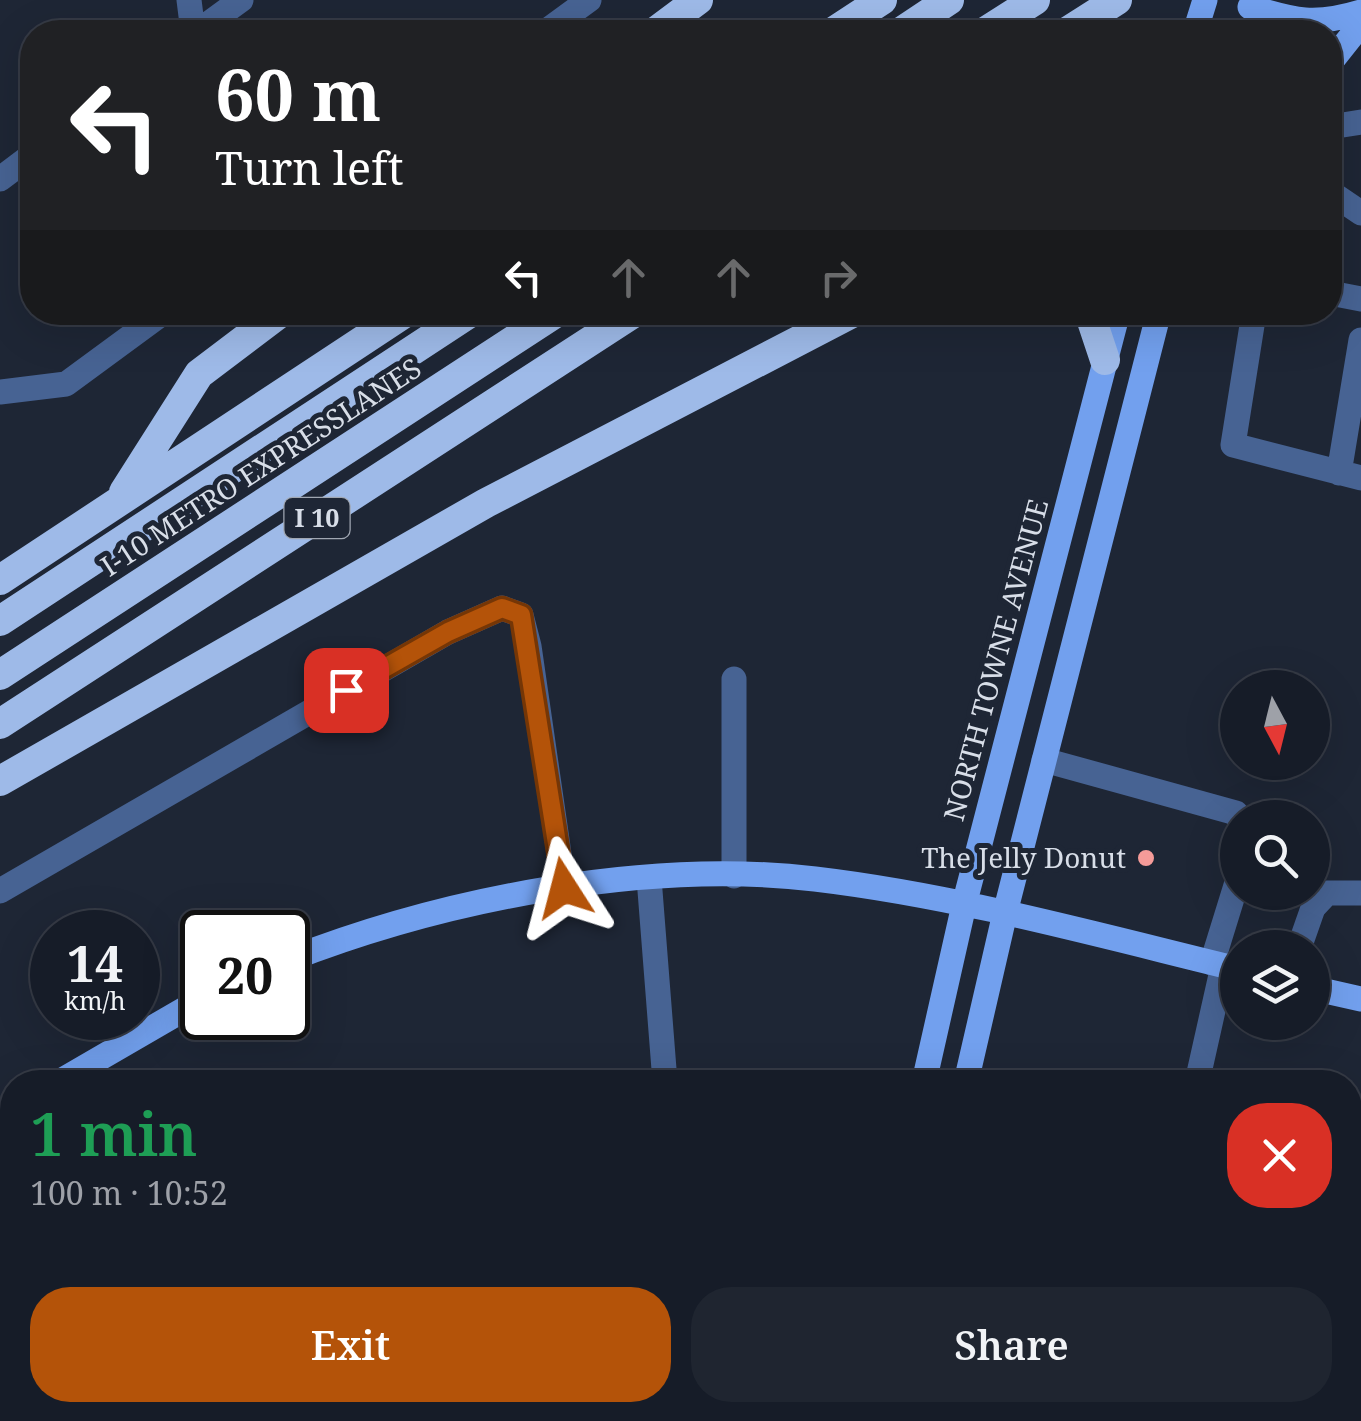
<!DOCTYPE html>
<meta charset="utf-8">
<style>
body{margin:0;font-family:"Noto Serif",serif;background:#1f2530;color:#f1f3f6;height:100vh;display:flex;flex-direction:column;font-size:38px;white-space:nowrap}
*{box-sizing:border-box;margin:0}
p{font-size:32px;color:#9ea1a8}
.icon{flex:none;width:55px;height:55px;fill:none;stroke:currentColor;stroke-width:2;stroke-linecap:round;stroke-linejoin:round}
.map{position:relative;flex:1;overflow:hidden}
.panel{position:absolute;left:0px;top:1070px;width:1362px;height:352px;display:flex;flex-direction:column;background:#161c28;border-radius:40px 40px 0 0;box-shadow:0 10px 40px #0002,0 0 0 2px #353a45}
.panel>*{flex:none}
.guide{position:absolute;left:20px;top:20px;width:1322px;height:305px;border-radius:40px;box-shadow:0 10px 40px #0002,0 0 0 2px #353a45;background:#202124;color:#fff;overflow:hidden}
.needle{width:65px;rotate:173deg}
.controls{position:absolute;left:1220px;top:670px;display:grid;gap:20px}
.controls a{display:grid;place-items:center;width:110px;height:110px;border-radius:50%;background:#161c28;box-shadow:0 10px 40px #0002,0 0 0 2px #353a45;font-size:50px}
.speed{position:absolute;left:30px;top:910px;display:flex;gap:20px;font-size:50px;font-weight:700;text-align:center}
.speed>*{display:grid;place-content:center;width:130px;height:130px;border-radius:50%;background:#161c28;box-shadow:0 10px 40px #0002,0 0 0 2px #353a45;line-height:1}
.speed small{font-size:25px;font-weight:400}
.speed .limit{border:5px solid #111;border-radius:15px;background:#fff;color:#111}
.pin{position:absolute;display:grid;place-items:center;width:85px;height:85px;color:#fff;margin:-42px;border-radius:20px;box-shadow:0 5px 15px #0006}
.me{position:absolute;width:110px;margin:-55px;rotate:351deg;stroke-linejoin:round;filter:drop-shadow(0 0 8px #0008)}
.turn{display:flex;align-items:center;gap:35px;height:210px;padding:0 30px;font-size:45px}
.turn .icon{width:130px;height:130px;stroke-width:2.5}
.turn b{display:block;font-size:70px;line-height:85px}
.lanes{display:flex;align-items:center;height:95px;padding:0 30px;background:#0003;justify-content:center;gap:50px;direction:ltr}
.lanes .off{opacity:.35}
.round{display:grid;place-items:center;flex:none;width:105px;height:105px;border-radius:40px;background:#1f2530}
.overview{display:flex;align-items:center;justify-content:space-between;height:170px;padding:0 30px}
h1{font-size:60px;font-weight:600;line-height:75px;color:#1e9e55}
.action{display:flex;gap:20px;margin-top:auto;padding:20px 30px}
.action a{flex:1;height:115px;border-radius:40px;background:#b45309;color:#fff;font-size:40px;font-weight:600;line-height:115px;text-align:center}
.action a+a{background:#1f2530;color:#f1f3f6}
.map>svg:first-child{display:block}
</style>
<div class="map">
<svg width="1361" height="1421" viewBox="0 0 1361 1421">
<rect width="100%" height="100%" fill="#1e2635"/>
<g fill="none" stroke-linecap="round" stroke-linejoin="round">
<path stroke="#476393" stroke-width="25" d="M189,0l4,32
M197,32l44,-32
M545,32l44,-32
M1330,127l31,-5
M0,179l32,-24
M1330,192l31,21
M1330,293l31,6
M1253,319l-20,126 128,33
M0,392l66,-8 98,-72
M1339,473l22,-133
M734,679v197
M1044,760l192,53 2,5
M649,878l16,204
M0,891l448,-259 54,-24 19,7 8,31 35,242
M1299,948l14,-40 14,-15h34
M1212,963l26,-84
M1197,1082l26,-116
M1350,1321l11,-46
M0,1373l12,-8
M239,1410l1,11
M599,1421l3,-11
M999,1421l3,-11
M1119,1421l2,-11
M1326,1421l2,-11"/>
<path stroke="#72a0ee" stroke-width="25" d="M1250,7c45,14 65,19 111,5
M1195,32l10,-32
M1330,63l31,-39
M288,960c156,-61 359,-101 527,-81 143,17 283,56 423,90
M1312,988l49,11
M59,1082l143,-83
M924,1082l40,-177 154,-593
M966,1082l39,-169 154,-601
M0,1120l12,-8
M850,1421l3,-11
M892,1421l2,-11"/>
<path stroke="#9ebae8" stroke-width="30" d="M655,32l43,-32
M833,32l49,-32
M901,32l48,-32
M985,32l50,-32
M1067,32l50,-32
M1089,312l16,48
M124,492l75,-118 82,-62
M0,580l406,-268
M0,621l471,-309
M0,675l557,-363
M0,724l635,-412
M0,781l486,-278 368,-191"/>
</g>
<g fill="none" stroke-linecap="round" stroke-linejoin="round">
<defs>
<path id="route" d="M346,690l102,-58 54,-24 19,7 43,273"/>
</defs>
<use href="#route" stroke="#753606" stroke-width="25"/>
<use href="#route" stroke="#b45309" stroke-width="18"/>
</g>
<circle fill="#f59b99" stroke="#1e2635" stroke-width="4" cx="1146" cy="858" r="10"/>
<g text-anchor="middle" stroke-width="10" stroke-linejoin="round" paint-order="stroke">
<rect fill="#1e2635" stroke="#a0a7b2" stroke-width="2.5" x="284.5" y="498" width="65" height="40" rx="8"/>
<g font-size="25" font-weight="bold" fill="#d8dee8">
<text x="317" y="527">I 10</text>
</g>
<g font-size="28" fill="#d8dee8" stroke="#1e2635">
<text transform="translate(261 467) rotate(-33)" y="10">I-10 METRO EXPRESSLANES</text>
<text transform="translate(996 660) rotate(-75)" y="10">NORTH TOWNE AVENUE</text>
</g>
<g font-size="28" fill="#d8dee8" stroke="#1e2635" text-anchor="end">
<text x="1126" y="868">The Jelly Donut</text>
</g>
</g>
</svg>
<div class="controls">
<a><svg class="needle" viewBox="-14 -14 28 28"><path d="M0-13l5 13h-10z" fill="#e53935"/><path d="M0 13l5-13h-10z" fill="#9ea1a8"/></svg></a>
<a><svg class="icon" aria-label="search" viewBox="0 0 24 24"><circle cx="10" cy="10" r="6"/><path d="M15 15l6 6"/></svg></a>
<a><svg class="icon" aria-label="layers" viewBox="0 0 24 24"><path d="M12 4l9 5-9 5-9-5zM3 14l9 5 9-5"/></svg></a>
</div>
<div class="speed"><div>14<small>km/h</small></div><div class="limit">20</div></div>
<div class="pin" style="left:346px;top:690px;background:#d93025"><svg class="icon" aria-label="arrive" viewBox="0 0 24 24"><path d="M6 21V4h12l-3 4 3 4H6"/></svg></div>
<svg class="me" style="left:564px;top:888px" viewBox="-20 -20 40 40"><path d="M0-17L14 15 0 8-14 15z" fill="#b45309" stroke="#fff" stroke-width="4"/></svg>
<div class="guide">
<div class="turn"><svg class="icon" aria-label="left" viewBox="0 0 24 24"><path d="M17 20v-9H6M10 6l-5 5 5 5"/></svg><div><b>60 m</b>Turn left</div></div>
<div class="lanes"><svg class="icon" aria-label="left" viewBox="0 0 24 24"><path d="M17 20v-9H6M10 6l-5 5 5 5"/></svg><svg class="icon off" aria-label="ahead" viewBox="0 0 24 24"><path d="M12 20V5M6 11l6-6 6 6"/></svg><svg class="icon off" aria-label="ahead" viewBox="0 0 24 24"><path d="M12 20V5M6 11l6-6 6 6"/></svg><svg class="icon off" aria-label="right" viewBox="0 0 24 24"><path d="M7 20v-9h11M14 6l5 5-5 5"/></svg></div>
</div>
<section class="panel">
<div class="overview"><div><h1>1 min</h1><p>100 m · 10:52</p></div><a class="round" style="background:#d93025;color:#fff"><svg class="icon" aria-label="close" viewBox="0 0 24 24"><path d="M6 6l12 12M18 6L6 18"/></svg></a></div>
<div class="action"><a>Exit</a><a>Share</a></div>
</section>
</div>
